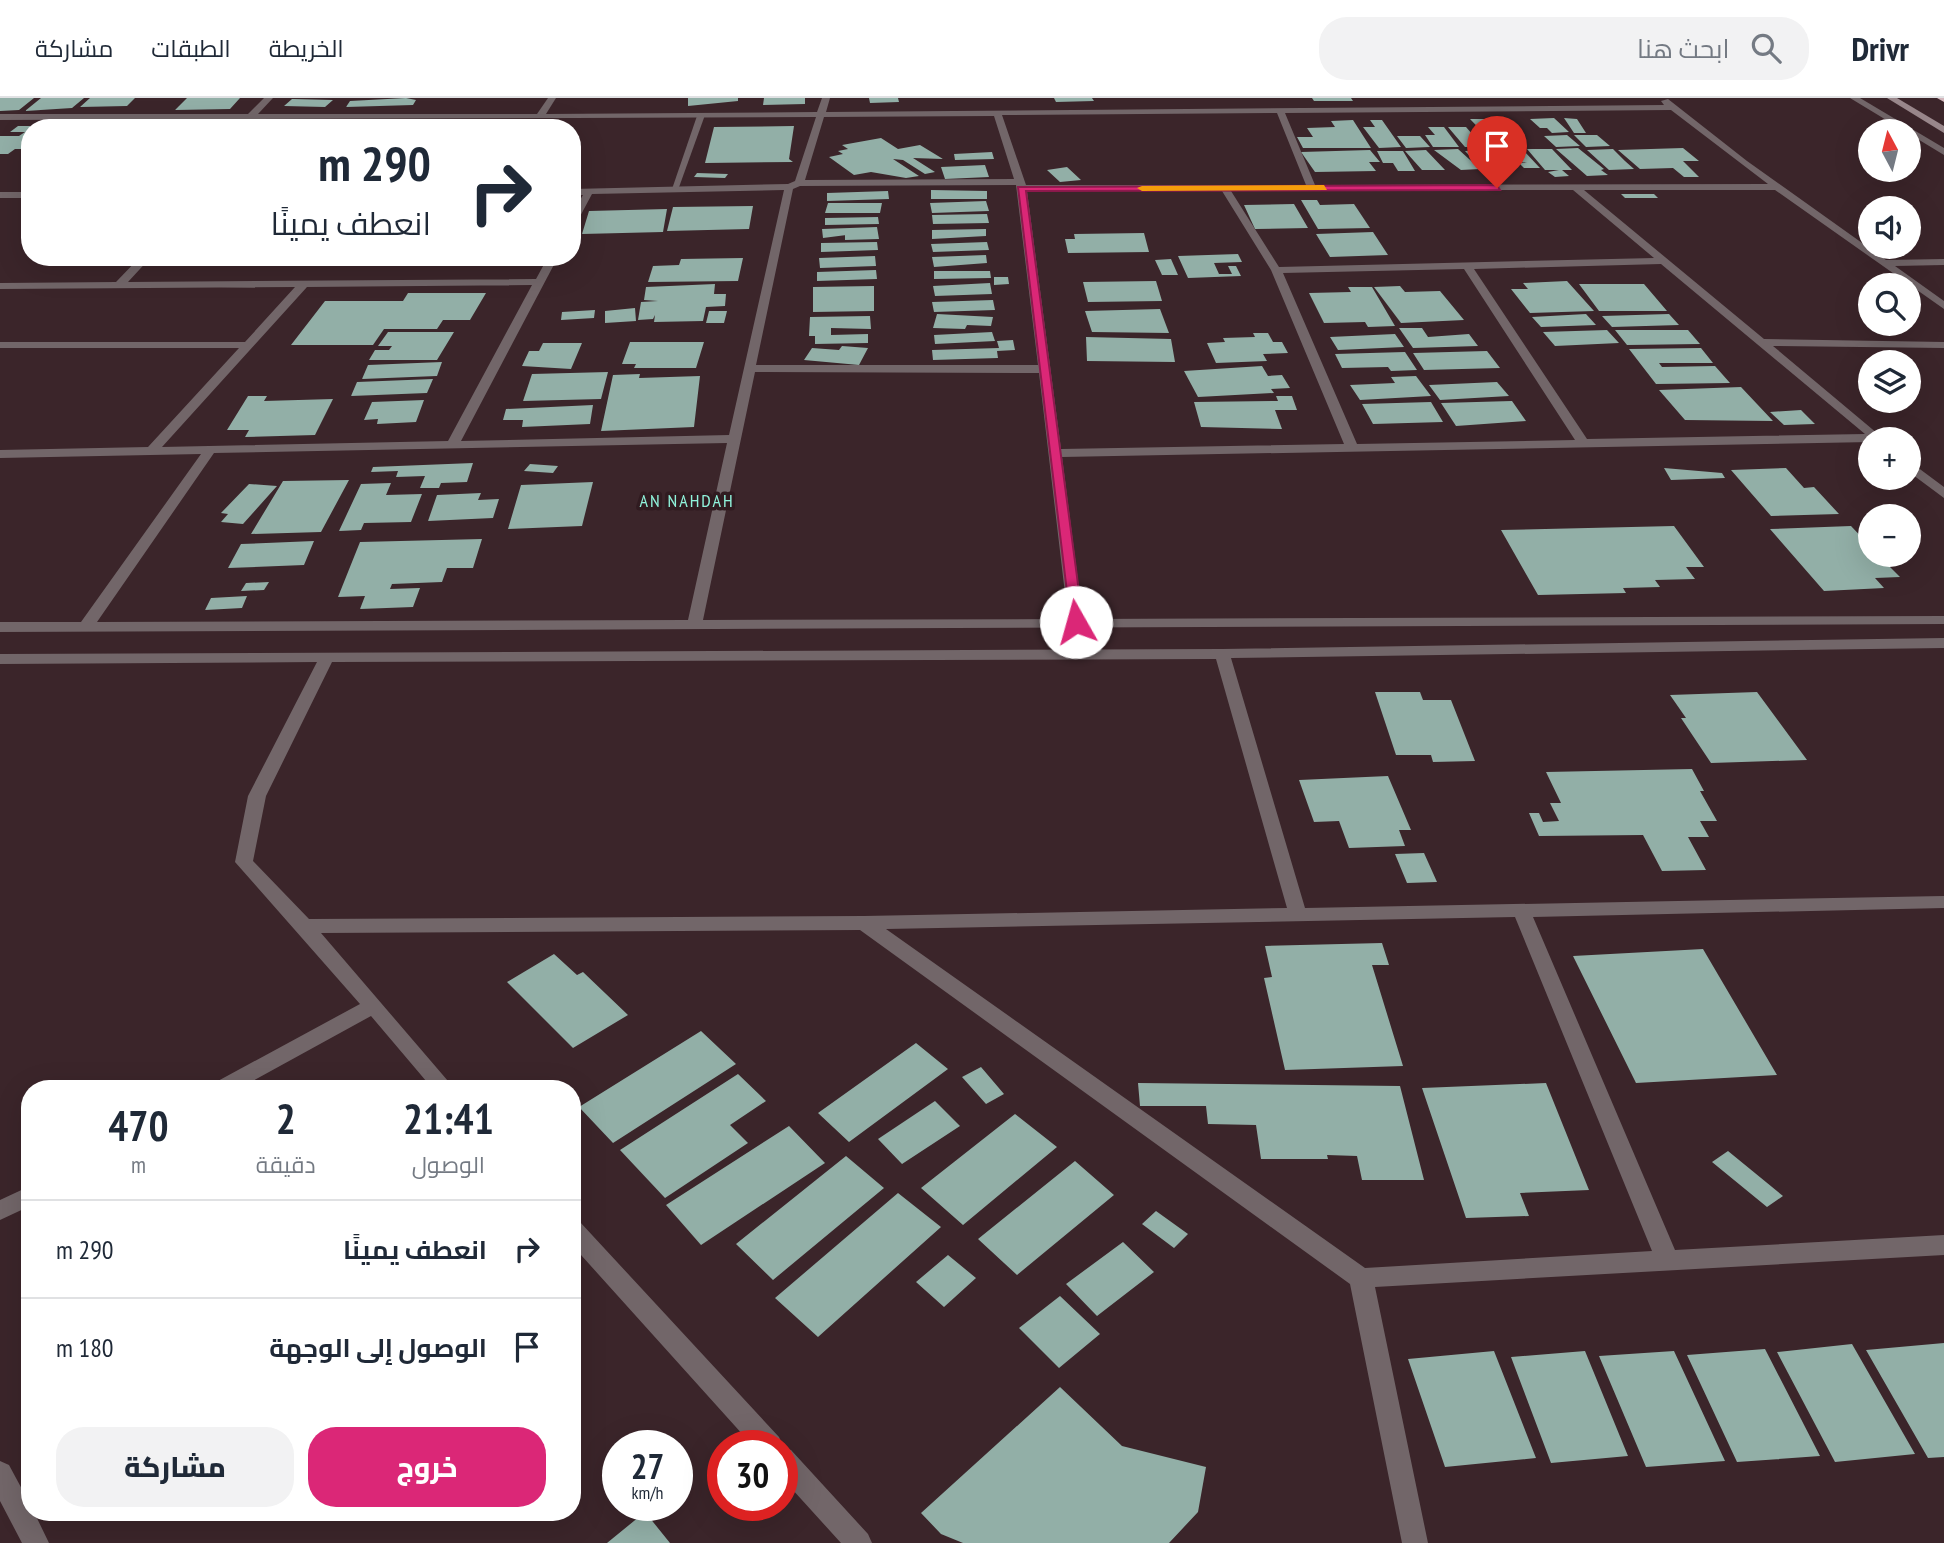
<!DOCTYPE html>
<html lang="ar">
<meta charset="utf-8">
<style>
body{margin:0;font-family:"PT Sans Narrow",Cairo,sans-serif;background:#f2f2f3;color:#1f2937;direction:rtl;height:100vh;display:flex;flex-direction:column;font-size:26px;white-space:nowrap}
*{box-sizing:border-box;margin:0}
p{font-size:23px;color:#747a83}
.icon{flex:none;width:38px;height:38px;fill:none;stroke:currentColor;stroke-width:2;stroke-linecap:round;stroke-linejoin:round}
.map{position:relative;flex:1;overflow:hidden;direction:ltr}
.panel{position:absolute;left:21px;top:982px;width:560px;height:441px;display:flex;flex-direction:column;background:#fff;border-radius:28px;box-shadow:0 7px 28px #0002;direction:rtl}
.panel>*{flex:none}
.hud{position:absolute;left:21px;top:21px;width:560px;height:147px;border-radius:28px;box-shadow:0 7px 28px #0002;direction:rtl;background:#fff;color:#1f2937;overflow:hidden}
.needle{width:46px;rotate:353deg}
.fabs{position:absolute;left:1858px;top:21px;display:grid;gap:14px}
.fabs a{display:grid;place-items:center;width:63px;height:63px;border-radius:50%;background:#fff;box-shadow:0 7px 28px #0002;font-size:35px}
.speed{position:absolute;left:602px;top:1332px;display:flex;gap:14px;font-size:35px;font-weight:700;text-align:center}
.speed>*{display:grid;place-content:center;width:91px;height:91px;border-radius:50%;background:#fff;box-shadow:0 7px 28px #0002;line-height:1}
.speed small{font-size:18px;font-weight:400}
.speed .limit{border:10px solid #d22;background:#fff;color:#111}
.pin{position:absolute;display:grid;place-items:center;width:60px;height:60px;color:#fff;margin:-72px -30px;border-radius:50% 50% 50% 0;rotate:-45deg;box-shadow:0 0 7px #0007}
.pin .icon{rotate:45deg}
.me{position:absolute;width:77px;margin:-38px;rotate:353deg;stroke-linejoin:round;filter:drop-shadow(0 0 5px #0008)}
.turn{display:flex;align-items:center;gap:24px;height:147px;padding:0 35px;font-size:32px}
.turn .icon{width:91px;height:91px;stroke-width:2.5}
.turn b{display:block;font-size:49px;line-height:60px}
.eta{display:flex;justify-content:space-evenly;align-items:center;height:119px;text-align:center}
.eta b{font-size:42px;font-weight:800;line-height:49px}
.action{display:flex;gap:14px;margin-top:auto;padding:14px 35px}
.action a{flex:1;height:80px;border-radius:28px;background:#db2777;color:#fff;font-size:28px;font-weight:800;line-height:80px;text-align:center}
.action a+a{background:#f2f2f3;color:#1f2937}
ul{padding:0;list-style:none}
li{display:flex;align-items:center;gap:21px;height:98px;padding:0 35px;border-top:2px solid #e0e1e3}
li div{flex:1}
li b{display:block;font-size:26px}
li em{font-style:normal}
header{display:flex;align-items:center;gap:42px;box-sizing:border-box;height:98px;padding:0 35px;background:#fff;border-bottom:2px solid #e0e1e3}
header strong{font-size:33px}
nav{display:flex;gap:38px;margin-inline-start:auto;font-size:24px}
.search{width:490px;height:63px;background:#f2f2f3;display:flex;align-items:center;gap:18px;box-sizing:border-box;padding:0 24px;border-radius:28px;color:#747a83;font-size:26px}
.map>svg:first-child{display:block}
</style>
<header>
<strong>Drivr</strong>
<div class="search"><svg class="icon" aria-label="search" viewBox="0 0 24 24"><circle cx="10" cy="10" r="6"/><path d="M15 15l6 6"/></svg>ابحث هنا</div>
<nav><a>الخريطة</a><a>الطبقات</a><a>مشاركة</a></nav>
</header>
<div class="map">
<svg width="1944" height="1445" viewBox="0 0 1944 1445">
<rect width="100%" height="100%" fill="#3b252a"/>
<path fill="#92afa7" d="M0,0h34l-15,12 -19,1z
M41,0h43l-12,10 -47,3z
M90,0h45l-8,8 -47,1z
M187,0h53l-10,11 -55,1z
M406,0l10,2 -3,5 -67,2 4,-6z
M688,0h50v3l-50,5z
M764,0h41v6l-42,1z
M869,0h29l1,4 -29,1z
M1054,0h38l2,3 -38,1z
M1312,0h39l2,3h-39z
M292,1l41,1 -8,7 -41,-1z
M1554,20l15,14 -17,1 -5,-5h-7l-10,-9z
M1564,20l13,1 9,14h-12z
M1470,21h24l28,27 -25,1z
M1353,22l18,28h-68l-6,-11h16l-6,-9 28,-1 -4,-6z
M1370,22h12l19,27 -22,1 -16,-21h12z
M18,28h12v23h-15l-7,5h-8v-18h19l6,-4h-15z
M794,28l-5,33 4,3 -88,1 9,-36z
M1428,29h16l15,20h-26l-8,-12h10z
M1448,29h18l7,8h7l10,12h-25z
M1567,37l13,11 -24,1 -12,-11z
M1574,37h23l13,11 -24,1z
M1397,38h23l10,11 -24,1z
M881,40l17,11 22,-4 23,14 -30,-1 22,14 -10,2 -22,-14 -10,-1 26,17 -13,2 -35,-6 -17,3 -25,-18 14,-3 -5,-3 10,-2 -6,-4z
M1578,50l26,21 -3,1 7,5 -21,1 -31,-27z
M1683,50l16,13h-16l16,16h-15l-11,-9 -33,1 -22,-19z
M1458,51l22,20 -19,1 -27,-20z
M1495,51h27l18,19h-16l-5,-5 8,-1h-21z
M1527,51h25l20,21h-10l7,6 -14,1 -7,-5 11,-2h-14z
M1613,51l12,12 9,8 -25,1 -22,-20z
M1370,52l10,12h-11l7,9 -61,1 -14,-20z
M1426,52l19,20h-23l-17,-19z
M1490,52l19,20 -25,1 -19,-20z
M1377,53h26l12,20h-17l-5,-8h-10z
M992,54l2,7 -39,1 -1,-6z
M985,67l4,12 -44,2 -4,-12z
M1067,69l14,13 -21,2 -13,-12z
M697,75l31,1 -3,4 -31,-1z
M931,92l56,1v8h-56z
M888,93l1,8 -62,2v-8z
M1621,96h33l4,4h-33z
M1301,102h16l3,5 34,-1 16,24 -52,1z
M986,103l3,10 -57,2 -2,-10z
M828,105h54l-2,10h-55z
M1294,106l14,24 -53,1 -11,-24z
M753,108l-4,23 -82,2 6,-24z
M667,111l-4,23 -81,2 7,-23z
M987,116l2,9 -56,1 -1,-9z
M878,119l1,7 -54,1v-7z
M877,129l2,12 -34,1v-5l17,-2 -39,5 -1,-9z
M986,131v7l-54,3v-9z
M1373,134l15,23 -58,2 -14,-23z
M1144,135l5,19 -81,1 -3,-14h10l-1,-5z
M877,144l1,8 -57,2v-9z
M987,144l2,8 -56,2 -2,-8z
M1238,156l4,8 -28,1 5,11h13l-4,-8h8l5,10 -53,2 -10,-22z
M986,157l1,8 -53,4 -2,-10z
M875,158l1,10 -56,2 -1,-10z
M420,159h63l-2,5 -64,1z
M743,160l-5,23 -90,1 5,-16 26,-1 2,-6z
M1171,161l7,16h-16l-7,-15z
M876,172l1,9 -60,2v-9z
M934,173h56l1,7 -57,1z
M994,179h14l1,7 -15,1z
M1156,183l6,20 -74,1 -5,-20z
M1567,183l27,30 -64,2 -19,-24h17l-5,-6z
M990,185l2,11 -57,2 -2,-10z
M715,186l-1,10h12l-1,12 -19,1 -3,14 -49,1 1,-7 -2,4 -15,1 3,-18 17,-1 -14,-1 2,-13z
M1579,186h65l23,27h-68z
M874,188v25l-61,1v-25z
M1400,188l5,6 35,-1 24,29 -63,3 -27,-36z
M1348,189h24l23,39 -27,1 -3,-5 -41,1 -15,-30 42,-1z
M408,195h78l-16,27h-27l-6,9h-53l-11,16h-82l34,-44h78z
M993,202l2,10 -61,2 -2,-10z
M635,210l1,13 -31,2v-12z
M1160,211l9,24 -77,-1 -7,-21z
M595,212l-1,8 -33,2 1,-8z
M709,213h18l-3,12h-18z
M937,216l56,3 -2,9 -24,-1 -2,4 -32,-1z
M1586,216l10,11 -55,2 -9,-10z
M1669,216l10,11 -67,2 -10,-11z
M870,218l1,13 -40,-1v7l37,-1v9l-53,1v-8h-6l1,-19z
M1399,230h23l6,9 41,-3 9,12 -65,2z
M1607,232l12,13 -64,3 -12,-14z
M1615,232h73l12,14 -73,1z
M388,234h66l-17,28h-68l6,-10h14l3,-4h-14z
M992,234l3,9 -60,3 -1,-9z
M1253,235h15l5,9h9l6,11 -25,1 4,7 -51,2 -9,-20 18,-1 -2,-4 32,-1z
M1395,236l9,13 -66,3 -8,-13z
M1086,239l85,2 4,23 -88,-1z
M1013,242l2,10 -18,1 1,7 -65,2 -1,-10 67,-2 -2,-7z
M630,244h74l-8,26h-62l2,-4h-14z
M543,245h39l-11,26 -49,-3 7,-15h10z
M842,248l26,2 -9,17 -55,-5 8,-12 27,2z
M1701,250l12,15h-54l3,4 53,-1 15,17 -74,1 -27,-35z
M1487,253l13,17 -76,2 -11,-17z
M1405,254l12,18 -26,1 -3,-4 -46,1 -7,-14z
M442,264l-5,14 -75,3 6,-14z
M1262,268l6,10 14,-1 8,13 -19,1 3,4 -76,4 -14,-26z
M608,274l-7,27 -78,2 9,-27z
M640,276l-1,4 61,-2 -6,51 -93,4 12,-56z
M1416,278l15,20 -71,4 -10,-15 45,-2 -4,-6z
M433,281l-6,14 -76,3 6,-14z
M1497,284l12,14 -69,4 -11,-15z
M1741,289l32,34 -88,-1 -26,-30z
M248,298h19l-3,5 69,-2 -18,36 -70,2 4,-7h-22z
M1276,298h16l5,14h-22l7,19 -81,-2 -7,-25 84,-1z
M424,302l-8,22 -39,2 1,-5 -14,1 8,-18z
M1512,303l14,20 -70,5 -15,-23z
M1431,304l12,20 -70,2 -11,-20z
M593,307l-3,19 -68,3 1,-7h-20l3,-11z
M1801,312l14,14 -31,1 -14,-13z
M473,365l-6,19 -26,1 -2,5h-19l5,-12 -29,1 2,-6 -27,1 2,-5z
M530,366l28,2 -5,7 -29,-2z
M1664,370l58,5 3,5 -54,2z
M1786,370l18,20 10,-1 25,27 -68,2 -40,-46z
M349,382l-28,52 -70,2 32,-53z
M593,384l-11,44 -74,3 13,-44z
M391,385l-5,12 36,-1 -11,28 -47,1 -3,7 -22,1 22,-47z
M249,386l28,2 -34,38 -22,-2 7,-8 -7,-1z
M481,395l-3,7 21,-1 -6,19 -65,3 9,-26z
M1674,428l30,41h-18l9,12 -40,1 5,7 -37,1 3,5 -88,2 -37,-65z
M1851,428l20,21v8h7l22,22 -25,1 9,10 -60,3 -54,-62z
M482,441l-9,29h-26l-5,14 -50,2 -2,5 30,-1 -7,19 -53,2 5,-13 -27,1 22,-55z
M314,443l-10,24 -76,3 13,-24z
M269,484l-5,8 -23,1 5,-8z
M247,498l-5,12 -37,2 6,-12z
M1375,594h45l3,8h28l24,61 -42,1 -2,-7h-35z
M1757,594l50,68 -96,3 -30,-45h5l-16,-23z
M1692,671l12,22h-4l17,30h-17l9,16h-21l18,33 -44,1 -19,-36 -104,1 -10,-23h10l4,9 16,-1 -9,-18h11l-15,-31z
M1388,678l23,54h-12l6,16 -56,2 -10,-27 -25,1 -15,-42z
M1424,755l13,29 -30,1 -12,-29z
M1382,845l7,22h-17l31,101 -118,4 -21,-92 8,-1 -7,-31z
M1703,851l74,126 -141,8 -63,-127z
M554,856l23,21 6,-3 45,43 -55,33 -66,-66z
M701,933l35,33 -123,79 -34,-36z
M916,945l32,26 -99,73 -31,-29z
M981,969l23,27 -18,10 -24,-27z
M738,976l28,27 -36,24 18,18 -83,55 -45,-48z
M1138,985l262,3 24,94h-62l-5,-24 -30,-1 1,4h-67l-5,-34 -48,-1 -2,-18h-66z
M1546,985l43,107 -69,3 9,23 -63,2 -44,-130z
M935,1003l25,25 -58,38 -24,-25z
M1015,1016l42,33 -94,78 -42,-37z
M789,1028l36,37 -124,82 -35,-40z
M1728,1053l55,45 -16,11 -55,-45z
M846,1058l38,32 -111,92 -37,-36z
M1075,1063l39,34 -97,80 -39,-36z
M898,1095l43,34 -123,110 -43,-39z
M1156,1113l32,23 -14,14 -32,-24z
M1123,1144l31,30 -57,44 -31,-32z
M948,1157l28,23 -32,29 -28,-25z
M1060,1198l40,38 -41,34 -40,-40z
M1944,1245v114l-16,1 -62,-108z
M1852,1246l63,110 -80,8 -58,-110z
M1765,1251l55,107 -83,6 -50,-107z
M1494,1253l42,107 -91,9 -37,-108z
M1585,1253l43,105 -77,7 -40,-106z
M1674,1253l51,110 -79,6 -47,-111z
M1060,1289l62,59 84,21 -8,45 -29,31h-206l-22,-9 -20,-21z
M645,1414l25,31h-63z"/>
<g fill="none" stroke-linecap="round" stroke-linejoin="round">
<path fill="#726669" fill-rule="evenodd" d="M698,15l7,2 -27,75 -7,2z"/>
<path fill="#726669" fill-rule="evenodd" d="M264,0h9l-15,16h279l11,-16h8l-10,16 271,-2 5,-14h8l-4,14 838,-7 -3,-4 7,-2 79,62 139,99 58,-1v6l-49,1 49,35v8l-169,-119h-191l180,149 180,3v6l-171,-2 111,93h-13v3l-809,15 21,162 861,-3v8l-1944,8v-10h81l120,-168 -201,4v-8l148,-3 91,-99h-239v-6h245l50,-55 -295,2v-6l116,-1 24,-25h11l-23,25 408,-3 12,-22h10l-97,184 268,-6 55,-245 -192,4 -15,28 -5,3v-12l11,-18h-11v-6l216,-5 7,-3 21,-64 -816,3v-6h248zM1671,12l97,74 -453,1 -30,-72zM1277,15l29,72h-280l-24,-70zM994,18l20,63 -209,1 19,-63zM1016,87l22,180h-282l37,-176 7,-3zM1314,92h259l81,68 -375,9 -48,-76zM1027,93h195l49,79 73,174 -283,5zM1661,166l204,170 -278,5 -113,-170zM1464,171l111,171 -218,4 -74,-171zM532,187l-84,156 -286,6 145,-160zM755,274l284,1 29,246 -365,1zM727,345l-39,177 -591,2 117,-169z
M1850,0h10l84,50v7z
M0,94h30v6h-30z
M1909,363l35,26v11l-35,-26z
M1944,540v10l-713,10 74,250 639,-12v12l-411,9 142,333 269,-15v20l-569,32 53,256h-26l-52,-259 -490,-354 -539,3 133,155h-22l-61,-72 -131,72h-27l3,-6 144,-78 -125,-142 13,-66 69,-134 -317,2v-10l1222,-5zM1216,561l71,249 -423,8 -555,3 -56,-58 13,-65 66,-134zM1515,819l137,334 -287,17 -479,-339z
M30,1088v20l-30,14v-20z
M572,1121l8,3 199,215 4,9 -1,1 9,3 77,84 4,9h-31l-59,-65v-32h-29l-181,-201z
M0,1363l9,4 21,39v8h4l15,31h-27l-22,-42z"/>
<path fill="#99878b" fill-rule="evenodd" d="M1887,0h10l47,28v7z"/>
<path fill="#d3b6bc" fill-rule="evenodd" d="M1937,0h7v4z"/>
</g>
<path fill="#db2777" stroke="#8e194d" stroke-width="2" d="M1497,87l3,5 -474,1 57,431 -12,3 -53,-438z"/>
<path fill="#f59e0b" d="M1324,87l3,5 -185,1 -5,-3 5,-2z"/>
<g text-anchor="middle" stroke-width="7" stroke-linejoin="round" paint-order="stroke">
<g font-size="18" letter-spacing="2" fill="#90f3db" stroke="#301b20">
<text x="687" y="409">AN NAHDAH</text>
</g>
</g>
</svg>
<div class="fabs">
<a><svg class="needle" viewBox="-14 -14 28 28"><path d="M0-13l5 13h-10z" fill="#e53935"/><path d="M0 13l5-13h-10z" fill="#747a83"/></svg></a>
<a><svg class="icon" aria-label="sound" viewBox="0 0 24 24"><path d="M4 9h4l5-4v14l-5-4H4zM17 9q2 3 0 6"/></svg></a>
<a><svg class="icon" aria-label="search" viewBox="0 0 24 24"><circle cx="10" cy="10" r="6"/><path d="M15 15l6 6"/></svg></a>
<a><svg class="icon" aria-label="layers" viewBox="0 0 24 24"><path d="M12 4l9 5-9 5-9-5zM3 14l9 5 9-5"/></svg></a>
<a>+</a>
<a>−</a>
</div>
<div class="speed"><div>27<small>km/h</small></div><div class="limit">30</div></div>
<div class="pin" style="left:1497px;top:90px;background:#d93025"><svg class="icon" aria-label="arrive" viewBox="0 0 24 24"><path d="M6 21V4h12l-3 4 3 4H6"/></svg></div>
<svg class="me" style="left:1076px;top:524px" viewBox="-20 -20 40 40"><circle r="19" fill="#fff"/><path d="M0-13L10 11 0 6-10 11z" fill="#db2777"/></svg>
<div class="hud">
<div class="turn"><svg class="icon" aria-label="right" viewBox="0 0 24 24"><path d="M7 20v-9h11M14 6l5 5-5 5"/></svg><div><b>290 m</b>انعطف يمينًا</div></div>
</div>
<section class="panel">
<div class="eta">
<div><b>21:41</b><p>الوصول</p></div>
<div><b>2</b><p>دقيقة</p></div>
<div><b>470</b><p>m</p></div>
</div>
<ul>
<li><svg class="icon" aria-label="right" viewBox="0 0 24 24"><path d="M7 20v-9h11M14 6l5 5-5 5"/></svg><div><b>انعطف يمينًا</b></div><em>290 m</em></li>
<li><svg class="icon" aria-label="arrive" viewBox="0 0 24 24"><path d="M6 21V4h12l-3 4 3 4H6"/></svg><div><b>الوصول إلى الوجهة</b></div><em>180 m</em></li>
</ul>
<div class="action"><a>خروج</a><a>مشاركة</a></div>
</section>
</div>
